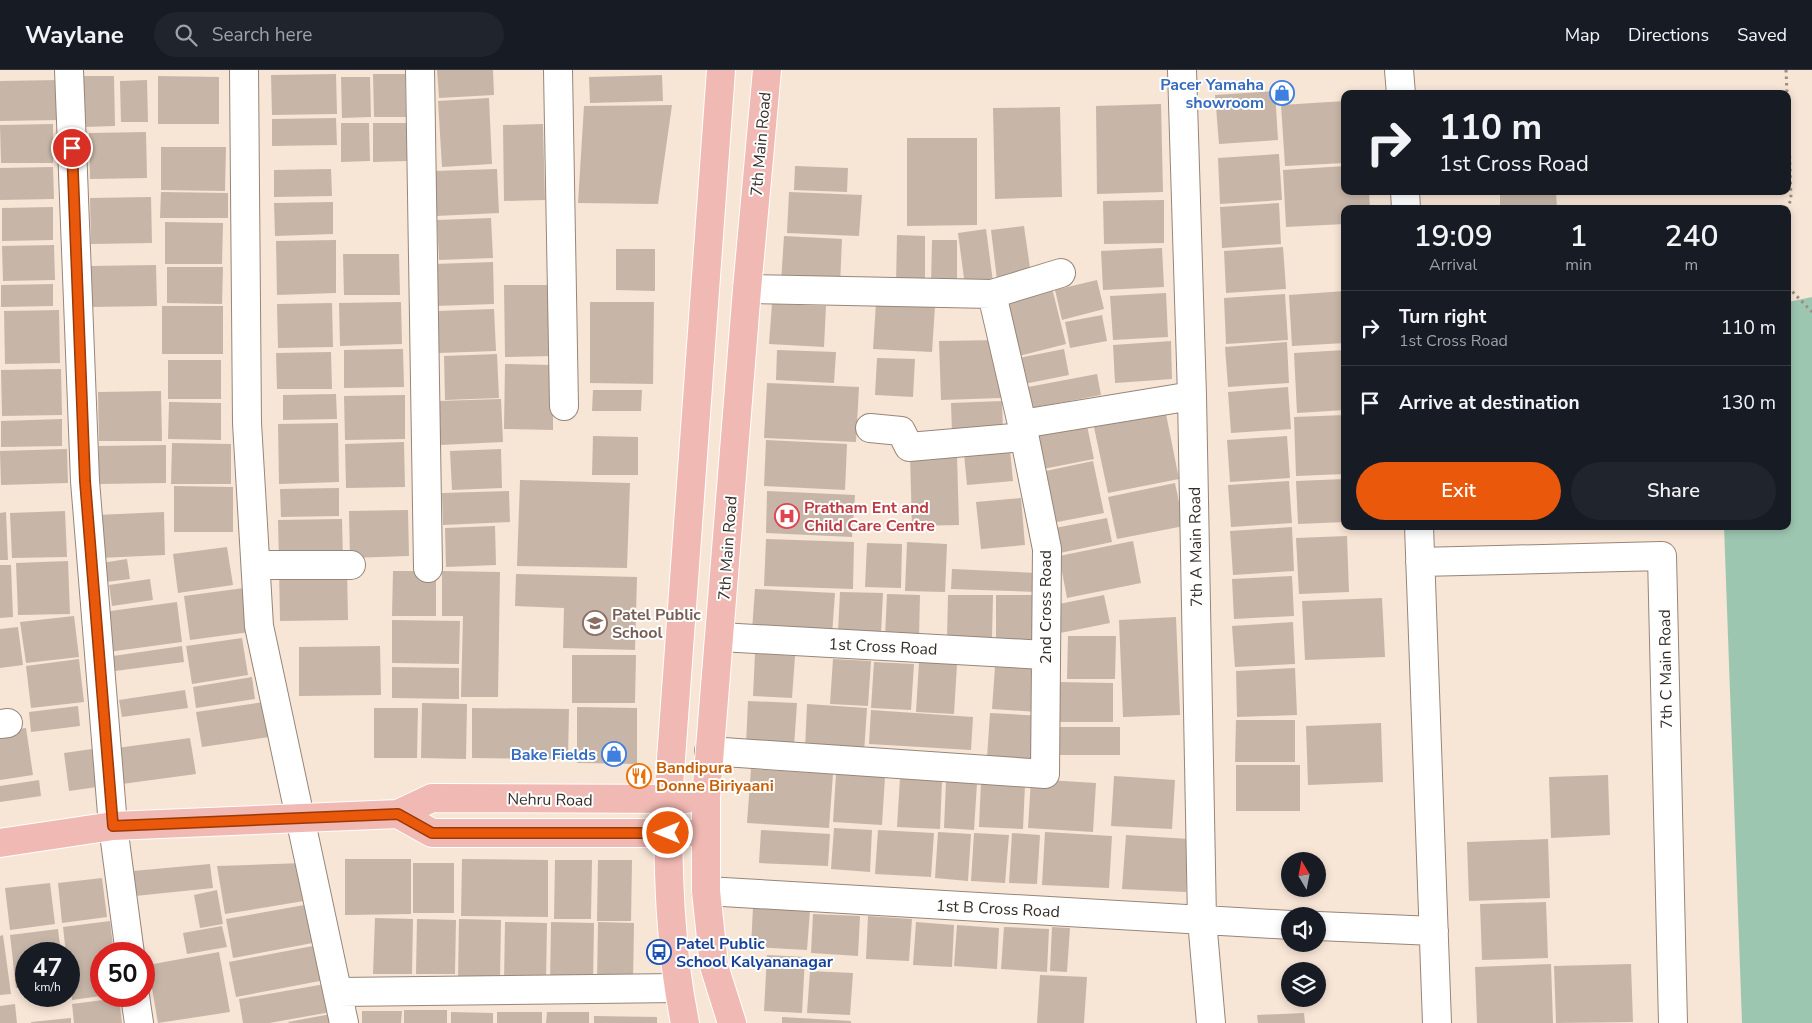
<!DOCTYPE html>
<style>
body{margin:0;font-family:"Nunito Sans",sans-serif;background:#20242c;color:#f1f3f6;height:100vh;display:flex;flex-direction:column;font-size:19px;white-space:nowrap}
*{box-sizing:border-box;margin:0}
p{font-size:16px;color:#9ea1a6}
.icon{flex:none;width:28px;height:28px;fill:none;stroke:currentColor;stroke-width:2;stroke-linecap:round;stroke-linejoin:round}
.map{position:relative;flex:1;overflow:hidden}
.panel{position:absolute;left:1341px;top:135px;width:450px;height:325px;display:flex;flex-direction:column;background:#171b24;border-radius:10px;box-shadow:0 2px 8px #0003}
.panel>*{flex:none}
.hud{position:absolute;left:1341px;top:20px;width:450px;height:105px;border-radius:10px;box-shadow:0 2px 8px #0003;background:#171b24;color:#f1f3f6;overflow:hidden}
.needle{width:32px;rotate:350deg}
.buttons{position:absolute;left:1281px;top:782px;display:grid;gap:10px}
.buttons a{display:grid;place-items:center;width:45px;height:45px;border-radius:50%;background:#171b24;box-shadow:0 2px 8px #0003;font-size:25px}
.speed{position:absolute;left:15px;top:872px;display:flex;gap:10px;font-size:25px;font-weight:700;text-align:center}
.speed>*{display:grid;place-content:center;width:65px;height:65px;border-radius:50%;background:#171b24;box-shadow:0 2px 8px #0003;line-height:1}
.speed small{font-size:12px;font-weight:400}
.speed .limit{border:8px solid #d22;background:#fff;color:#111}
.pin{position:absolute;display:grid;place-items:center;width:42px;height:42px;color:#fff;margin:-21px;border:2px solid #fff;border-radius:50%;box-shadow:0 1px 5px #0007}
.me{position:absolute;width:55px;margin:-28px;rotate:270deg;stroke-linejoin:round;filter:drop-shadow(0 0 4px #0008)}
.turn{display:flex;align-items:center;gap:18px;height:105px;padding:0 15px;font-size:22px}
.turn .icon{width:65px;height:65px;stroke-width:2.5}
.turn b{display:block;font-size:35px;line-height:42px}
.eta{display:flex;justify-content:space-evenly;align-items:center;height:85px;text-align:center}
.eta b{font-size:30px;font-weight:600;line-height:35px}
.button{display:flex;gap:10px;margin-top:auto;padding:10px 15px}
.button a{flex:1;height:58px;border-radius:30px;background:#ea580c;color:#fff;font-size:20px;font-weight:600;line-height:58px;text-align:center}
.button a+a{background:#20242c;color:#f1f3f6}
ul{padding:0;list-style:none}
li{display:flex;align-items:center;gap:15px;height:75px;padding:0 15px;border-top:1px solid #363941}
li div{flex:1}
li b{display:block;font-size:19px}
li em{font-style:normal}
header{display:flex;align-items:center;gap:30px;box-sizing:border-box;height:70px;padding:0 25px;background:#171b24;border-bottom:1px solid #363941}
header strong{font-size:24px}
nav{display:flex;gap:28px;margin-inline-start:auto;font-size:18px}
.search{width:350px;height:45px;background:#20242c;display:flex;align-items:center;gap:12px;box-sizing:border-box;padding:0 18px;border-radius:28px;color:#9ea1a6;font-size:19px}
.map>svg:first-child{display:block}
</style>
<header>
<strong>Waylane</strong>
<div class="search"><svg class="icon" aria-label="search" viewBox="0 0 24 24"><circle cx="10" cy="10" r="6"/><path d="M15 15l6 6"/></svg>Search here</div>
<nav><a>Map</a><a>Directions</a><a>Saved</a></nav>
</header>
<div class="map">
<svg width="1812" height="953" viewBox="0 0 1812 953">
<rect width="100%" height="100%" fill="#f7e5d6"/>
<path fill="#9dc6b1" d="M1812,227v726h-70l-18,-497h64v-224z"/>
<path fill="#c7b6a8" d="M437,0h56l1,25 -55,3z
M336,4l1,40 -65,1 -1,-40z
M373,4h32l1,43h-32z
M662,5l1,26 -73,2 -1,-26z
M83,6h31l1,50 -31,1z
M158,6l61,1v47h-61z
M341,7h29l1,40 -29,1z
M58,10v40l-58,1v-40z
M147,10l1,42h-27l-1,-41z
M1275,21l3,49 -59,4 -4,-49z
M489,28l3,66 -50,3 -4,-66z
M1345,31v62l-60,3 -4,-61z
M1161,34l2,88 -66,2 -1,-88z
M672,35l-14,99 -80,-1 6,-97z
M1060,37l2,90 -67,2 -2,-91z
M336,48l1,27 -65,1v-27z
M341,53h28l1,38 -29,1z
M373,53h34v38l-34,1z
M53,54v39h-52l-1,-38z
M543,54l2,76 -41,1 -1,-76z
M146,62l1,46 -57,1 -1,-46z
M907,68h70v87l-70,1z
M161,77h65l-1,44 -64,-1z
M1279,84l3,46 -62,4 -2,-46z
M795,96l53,2 -1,24 -53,-2z
M1345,96v25h24l1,18h-25v15l-59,3 -3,-57z
M53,97l1,32 -54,1v-32z
M331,99l1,27 -58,1v-27z
M497,99l2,44 -63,3 -2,-45z
M1500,121h56l1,18h-57z
M161,122l67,1v25h-68z
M789,122l73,3 -3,41 -72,-3z
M151,127l1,46 -61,1 -1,-46z
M1164,130v43l-60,1 -1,-43z
M333,132v32l-58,2 -1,-33z
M1279,133l2,41 -59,4 -2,-41z
M53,137v33l-51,1v-33z
M491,148l2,40 -54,2 -2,-40z
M165,152l58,1 -1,41h-57z
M1024,156l7,49 -34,5 -6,-50z
M986,159l7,53 -28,4 -7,-53z
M897,165l28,1v49h-29z
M784,166l58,3 -2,46 -59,-3z
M336,170v53l-59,2 -1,-54z
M932,170h25v46l-26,-1z
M54,175l1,35 -52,1 -1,-35z
M1283,177l3,42 -60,4 -2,-42z
M1162,178l2,39 -61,3 -2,-39z
M616,179h39v42l-39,-1z
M343,184h56l1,41h-56z
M493,192l1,42 -59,2 -1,-42z
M156,195l1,41 -67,1v-41z
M167,197h56l-1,37 -55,-1z
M1097,210l7,29 -42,11 -7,-30z
M53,214v22l-52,1v-22z
M1051,214l15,60 -47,12 -16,-60z
M504,215h46l2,71 -47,1z
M1345,221v52l-53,3 -3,-51z
M1166,223l2,44 -55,3 -3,-44z
M1285,224l3,46 -62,4 -2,-46z
M401,232l1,42 -62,2 -1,-43z
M590,232h64l-1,82 -63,-1z
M332,233l1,44 -55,1 -1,-44z
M876,233l59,3 -3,46 -59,-3z
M772,234l54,2 -2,41 -55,-3z
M162,236h61v48h-61z
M494,239l2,42 -58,2 -1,-42z
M59,240l1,53 -55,1 -1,-53z
M1102,245l5,26 -37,7 -5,-26z
M1000,270l1,58 -60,2 -2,-59z
M1171,271l1,38 -57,4 -2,-38z
M1287,272l2,41 -61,4 -3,-40z
M403,279l1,38 -60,1v-38z
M1064,279l5,26 -50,10 -5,-26z
M777,280l59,2 -2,31 -58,-3z
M1345,280v60l-48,3 -3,-60z
M331,282l1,37h-55l-1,-36z
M497,284l2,44 -54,2 -1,-44z
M877,288l38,1 -2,38 -38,-2z
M168,290h53v39h-53z
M505,294l48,1v65l-49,-1z
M61,299l1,46 -60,1 -1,-46z
M1097,304l4,21 -69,13 -4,-21z
M767,313l92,4 -3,55 -92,-4z
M1288,317l3,42 -60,4 -3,-41z
M593,320h49l-1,21h-49z
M161,321l1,50h-63l-1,-49z
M336,324l1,25 -54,1v-25z
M405,325v44l-60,1 -1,-44z
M501,329l2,43 -63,3 -2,-44z
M1002,331l1,31 -51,2 -1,-31z
M169,332l52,1v37l-53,-1z
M1164,334l15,75 -71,14 -16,-75z
M1345,345v59l-49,2 -2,-59z
M62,349v27l-61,1v-26z
M1086,351l8,38 -56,11 -8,-38z
M338,353l1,59 -60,2 -1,-60z
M593,366l45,1v38h-46z
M1287,366l3,42 -60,4 -3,-42z
M766,370l81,4 -2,46 -81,-4z
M404,372l1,45 -59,1 -1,-44z
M172,373l59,1v40h-60z
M166,375v38l-67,1v-38z
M67,379l1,34 -67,2 -1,-34z
M501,379l1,39 -50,2 -2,-39z
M1010,380l3,31 -46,4 -3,-31z
M957,385l2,70 -47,1 -2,-70z
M1093,391l11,52 -52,10 -11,-51z
M1345,409v43l-47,2 -2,-43z
M520,410l110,3 -3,85 -110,-2z
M1289,411l3,42 -61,4 -3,-42z
M1175,413l9,43 -67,13 -9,-42z
M174,416l59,1v45h-59z
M339,418v28l-58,1 -1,-28z
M509,421l1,31 -67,3 -1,-32z
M767,421l88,4 -3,42 -86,-4z
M1021,428l4,47 -44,4 -5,-47z
M408,440l1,46 -59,2 -1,-47z
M65,441l2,46 -55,1 -2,-45z
M6,442l2,48h-8v-47z
M164,442l1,43 -66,3 -2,-43z
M1107,448l5,24 -52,11 -5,-25z
M342,449l1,43h-64l-1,-42z
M495,456l1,39 -50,2 -1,-39z
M1292,457l2,44 -61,4 -3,-44z
M1347,466l2,56 -50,2 -3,-56z
M766,469l88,3 -1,47 -89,-3z
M1133,471l8,42 -74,15 -8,-42z
M907,472l40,2 -2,48 -40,-1z
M867,473l35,1 -1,44 -36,-1z
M227,477l6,38 -55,8 -5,-39z
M127,489l3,20 -32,4 -3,-19z
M68,491l2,53 -52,1 -2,-52z
M0,495h11l2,52 -13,1z
M347,497l1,53 -68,1 -1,-53z
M952,499l86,4 -1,19 -86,-3z
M393,501h43v45h-44z
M442,501l58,1 -2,125h-37l2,-81h-21z
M516,504l121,3 -2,73 -72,-2 1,-40 -49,-2z
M1292,506l2,40 -60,3 -2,-40z
M150,509l3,21 -41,6 -3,-21z
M244,518l6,44 -60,8 -6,-44z
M755,519l80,4 -3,42 -80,-5z
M840,522l43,1 -2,40 -43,-1z
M887,524l33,1 -1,43 -34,-1z
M948,525h45l-1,43h-45z
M996,525h37v44h-37z
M1104,525l6,28 -50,10 -6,-28z
M1382,528l3,59 -80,3 -3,-59z
M177,532l5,40 -74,10 -5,-40z
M74,546l5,41 -53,6 -6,-41z
M1176,547l4,98 -57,2 -4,-97z
M392,550l68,1 -1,43 -67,-1z
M1293,552l2,42 -60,3 -3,-41z
M18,557l5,38 -23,3v-39z
M1068,566h48l-1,43h-48z
M242,568l6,37 -56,9 -6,-38z
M182,576l2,16 -69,9 -2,-15z
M380,576l1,49 -82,1v-49z
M755,583l40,3 -3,42 -39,-2z
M572,585h64l-1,48h-63z
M79,589l5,43 -53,6 -5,-42z
M833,589l38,2 -3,45 -38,-2z
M874,592l40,2 -3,46 -40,-2z
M919,592l38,2 -3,50 -38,-2z
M392,597l67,1v31l-67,-1z
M995,597l44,2 -2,43 -45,-3z
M1295,598l2,47 -60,2 -1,-46z
M252,607l3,22 -59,9 -3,-21z
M1056,612l57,1v39h-58z
M185,620l3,18 -66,9 -3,-17z
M748,631l49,2 -3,44 -48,-3z
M264,632l5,35 -67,10 -6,-35z
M422,633l45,1 -1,55 -45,-1z
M807,634l60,4 -3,45 -59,-4z
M78,636l2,20 -49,6 -2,-20z
M577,637l60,1v56l-60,-1z
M374,638h44l-1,50h-43z
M472,638l97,1 -1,50 -96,-1z
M871,640l102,7 -2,33 -102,-6z
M990,643l52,3 -3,45 -52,-3z
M1236,650h59v42h-60z
M1381,653l2,59 -75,3 -2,-59z
M1058,657h62v28h-62z
M26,658l7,47 -33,5v-49z
M190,668l6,36 -74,10 -5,-36z
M99,678l5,38 -35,5 -5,-38z
M1236,695h64v46h-64z
M751,699l82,5 -4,54 -82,-5z
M836,704l49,3 -3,48 -49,-3z
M1608,705l2,60 -59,3 -2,-61z
M1114,706l61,4 -3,49 -61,-3z
M900,708l42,3 -2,48 -43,-2z
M1031,709l65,4 -3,49 -65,-4z
M39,710l2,16 -41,6v-16z
M946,711l31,2 -3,47 -30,-2z
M981,712l44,3 -2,44 -44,-2z
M834,758l38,2 -2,42 -39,-3z
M761,760l69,4 -2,32 -69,-3z
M878,760l56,3 -3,44 -56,-3z
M938,762l33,2 -3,47 -33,-3z
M1045,762l67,4 -3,52 -67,-3z
M974,763l35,2 -4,48 -34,-2z
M1012,763l28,2 -3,49 -28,-1z
M1126,765l63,4 -3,53 -64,-3z
M1548,769l2,59 -81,3 -2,-59z
M345,789h66v55l-66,1z
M462,789l86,1v57l-87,-1z
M555,790h37l-1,59h-37z
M598,790h34l-1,61h-34z
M303,793l7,37 -85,14 -8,-48z
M413,793h41v50h-41z
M210,794l3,24 -78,8 -2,-25z
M102,808l5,39 -45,6 -4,-40z
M50,813l5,41 -45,6 -5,-42z
M217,820l6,34 -23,4 -6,-33z
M1546,832l2,56 -66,2 -2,-56z
M310,834l8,38 -85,16 -7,-39z
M753,837l57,3 -3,40 -56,-3z
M813,844l47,2 -2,40 -47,-3z
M868,846l44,3 -3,42 -43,-2z
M375,848l38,1 -1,55h-39z
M417,849l39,1 -1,54h-39z
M459,849l42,1 -1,60h-42z
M110,851l4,33h-13v42l-29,4 -3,-46h-3l-3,-27z
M505,852l42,1 -1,58h-42z
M551,852l43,1 -1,62h-43z
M598,852l36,1 -1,60h-36z
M916,852l38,3 -2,42 -39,-2z
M957,855l42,3 -2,41 -43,-3z
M222,856l5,21 -40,7 -4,-21z
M1004,857l45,2 -2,43 -46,-3z
M1052,857l18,1 -3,44 -17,-1z
M58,859l3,25h-35v33l-10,1 -6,-53z
M3,865l8,59 -11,1v-59z
M318,875l7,35 -89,17 -7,-35z
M219,882l11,60 -72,11 -10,-58z
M767,885l38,2 -3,56 -38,-2z
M1551,894l2,59h-76l-2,-56z
M1631,894l2,58 -77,1 -2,-57z
M810,901l43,2 -3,42 -43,-2z
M1040,905l47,2 -3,46h-47z
M325,914l6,28 -62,11h-26l-4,-24z
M119,928l3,25h-48l-2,-19z
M15,934l2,19h-17v-17z
M404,940h43v13h-43z
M362,941h40l-1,12h-39z
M451,942l42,1v10h-42z
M497,942h45v11h-45z
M547,942h42v11h-43z
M1304,943l1,10h-47l-1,-8z
M331,944l2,9h-44l-1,-1z
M594,946l63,1v6h-63z
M782,947l69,4v2h-69z
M71,948v5h-40v-1z"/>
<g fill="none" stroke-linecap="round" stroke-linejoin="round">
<defs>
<path id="minor" d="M69,0l16,411 28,345 17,128
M244,0l3,353 12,203 85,397
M420,0l8,498
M558,0l6,336
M1182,0l10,326 10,524 9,103
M1399,0l2,24
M1405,121l1,18
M747,219l245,5 69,-21
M1022,354l170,-28
M870,358l31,3 8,16 115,-10
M1419,456l18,497
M1420,492l242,-6 11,467
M256,495h95
M720,567l325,18
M0,654l8,-1
M709,681l336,23 2,-225 -25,-125 -30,-130
M706,821l584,34
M1318,856l116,5
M339,922l339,-4
M135,926l4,27"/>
<path id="major" d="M398,744l34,19h254
M0,773l113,-17 285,-12 34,-16 254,1
M685,953c-15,-73 -17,-148 -17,-223l53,-730
M732,953l-18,-57 -8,-75v-93l41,-509 20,-219"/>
</defs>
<use href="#minor" stroke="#978679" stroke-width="30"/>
<use href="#major" stroke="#fff" stroke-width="30"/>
<path stroke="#998d82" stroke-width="3" stroke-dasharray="2.5 4" stroke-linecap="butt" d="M1786,0l1,24
M1786,139l5,-9 -3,-98
M1788,217l24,25"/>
<use href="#minor" stroke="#fff" stroke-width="28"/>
<use href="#major" stroke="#f1b9b3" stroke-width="28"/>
</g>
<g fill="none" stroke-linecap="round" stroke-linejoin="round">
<defs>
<path id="route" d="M72,78l13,333 28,345 285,-12 34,19h236"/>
</defs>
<use href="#route" stroke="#983908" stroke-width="12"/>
<use href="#route" stroke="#ea580c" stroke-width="9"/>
</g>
<defs>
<symbol id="shop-ring" viewBox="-11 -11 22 22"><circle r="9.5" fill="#fff" stroke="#3f7fe0" stroke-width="1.5"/><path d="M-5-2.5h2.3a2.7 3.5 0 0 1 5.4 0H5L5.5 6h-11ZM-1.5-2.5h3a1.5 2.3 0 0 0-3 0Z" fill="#3f7fe0"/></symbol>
<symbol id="hospital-ring" viewBox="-11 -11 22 22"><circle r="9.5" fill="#fff" stroke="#e0444e" stroke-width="1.5"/><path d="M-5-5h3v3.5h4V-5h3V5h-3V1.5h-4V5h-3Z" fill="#e0444e"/></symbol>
<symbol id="school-ring" viewBox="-11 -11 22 22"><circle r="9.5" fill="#fff" stroke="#8d6e63" stroke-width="1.5"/><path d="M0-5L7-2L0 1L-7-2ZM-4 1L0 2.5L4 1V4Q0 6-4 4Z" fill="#8d6e63"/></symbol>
<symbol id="restaurant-ring" viewBox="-11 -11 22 22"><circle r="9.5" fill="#fff" stroke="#e8710a" stroke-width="1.5"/><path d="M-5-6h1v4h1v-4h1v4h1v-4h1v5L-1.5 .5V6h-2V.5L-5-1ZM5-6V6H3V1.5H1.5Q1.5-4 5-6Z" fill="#e8710a"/></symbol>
<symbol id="bus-ring" viewBox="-11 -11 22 22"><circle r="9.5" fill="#fff" stroke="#1a4fb4" stroke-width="1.5"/><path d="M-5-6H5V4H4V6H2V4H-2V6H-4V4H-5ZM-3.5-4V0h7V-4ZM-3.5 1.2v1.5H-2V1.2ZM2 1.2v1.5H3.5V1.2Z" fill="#1a4fb4"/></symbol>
</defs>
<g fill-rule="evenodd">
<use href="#shop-ring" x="1268" y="9" width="28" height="28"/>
<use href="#hospital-ring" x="773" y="432" width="28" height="28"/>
<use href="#school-ring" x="581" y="539" width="28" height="28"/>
<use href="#shop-ring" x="600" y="670" width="28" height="28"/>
<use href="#restaurant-ring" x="625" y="692" width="28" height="28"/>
<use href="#bus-ring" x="645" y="868" width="28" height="28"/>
</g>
<g text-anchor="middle" stroke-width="4" stroke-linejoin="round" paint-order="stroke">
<g font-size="16" font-weight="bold" fill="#366cbe" stroke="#fff" text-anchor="end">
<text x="1264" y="20">Pacer Yamaha<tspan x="1264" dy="18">showroom</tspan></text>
<text x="596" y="690">Bake Fields</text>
</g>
<g font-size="16" fill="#362f29" stroke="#fff">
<text transform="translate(760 74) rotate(-85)" y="6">7th Main Road</text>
<text transform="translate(1195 477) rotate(-91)" y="6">7th A Main Road</text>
<text transform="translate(727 478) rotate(-86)" y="6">7th Main Road</text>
<text transform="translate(1045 537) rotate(-90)" y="6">2nd Cross Road</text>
<text transform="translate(883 576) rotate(3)" y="6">1st Cross Road</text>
<text transform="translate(1665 599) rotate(-91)" y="6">7th C Main Road</text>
<text transform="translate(550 729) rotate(1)" y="6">Nehru Road</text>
<text transform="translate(998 838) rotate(3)" y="6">1st B Cross Road</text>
</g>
<g font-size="16" font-weight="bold" fill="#be3a42" stroke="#fff" text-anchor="start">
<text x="804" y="443">Pratham Ent and<tspan x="804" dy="18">Child Care Centre</tspan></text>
</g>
<g font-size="16" font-weight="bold" fill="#785e54" stroke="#fff" text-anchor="start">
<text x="612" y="550">Patel Public<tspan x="612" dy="18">School</tspan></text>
</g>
<g font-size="16" font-weight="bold" fill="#c56008" stroke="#fff" text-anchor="start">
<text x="656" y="703">Bandipura<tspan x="656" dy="18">Donne Biriyaani</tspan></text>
</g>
<g font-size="16" font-weight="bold" fill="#164399" stroke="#fff" text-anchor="start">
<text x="676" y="879">Patel Public<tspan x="676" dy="18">School Kalyananagar</tspan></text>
</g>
</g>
</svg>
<div class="buttons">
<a><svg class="needle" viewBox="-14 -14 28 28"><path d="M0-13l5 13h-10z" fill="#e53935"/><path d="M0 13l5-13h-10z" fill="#9ea1a6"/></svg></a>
<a><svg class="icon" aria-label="sound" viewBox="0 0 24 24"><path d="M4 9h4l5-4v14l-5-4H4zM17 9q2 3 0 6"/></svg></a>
<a><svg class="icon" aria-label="layers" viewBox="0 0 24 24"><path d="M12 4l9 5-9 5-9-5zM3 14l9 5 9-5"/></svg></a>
</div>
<div class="speed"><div>47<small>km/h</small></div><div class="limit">50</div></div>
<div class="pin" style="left:72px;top:78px;background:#d93025"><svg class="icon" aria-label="arrive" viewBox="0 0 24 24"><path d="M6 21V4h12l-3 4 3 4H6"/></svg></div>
<svg class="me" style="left:668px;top:763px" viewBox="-20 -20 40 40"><circle r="17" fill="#ea580c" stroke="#fff" stroke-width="3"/><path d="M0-11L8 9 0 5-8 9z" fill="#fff"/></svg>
<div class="hud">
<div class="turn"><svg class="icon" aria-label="right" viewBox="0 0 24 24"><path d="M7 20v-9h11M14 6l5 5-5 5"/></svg><div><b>110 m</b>1st Cross Road</div></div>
</div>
<section class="panel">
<div class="eta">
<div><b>19:09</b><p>Arrival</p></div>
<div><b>1</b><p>min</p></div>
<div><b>240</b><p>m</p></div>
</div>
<ul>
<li><svg class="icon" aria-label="right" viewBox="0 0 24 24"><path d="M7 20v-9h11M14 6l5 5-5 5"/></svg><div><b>Turn right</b><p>1st Cross Road</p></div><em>110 m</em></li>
<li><svg class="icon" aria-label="arrive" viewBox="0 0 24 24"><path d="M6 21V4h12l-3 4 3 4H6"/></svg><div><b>Arrive at destination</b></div><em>130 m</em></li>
</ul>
<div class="button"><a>Exit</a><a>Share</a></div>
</section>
</div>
